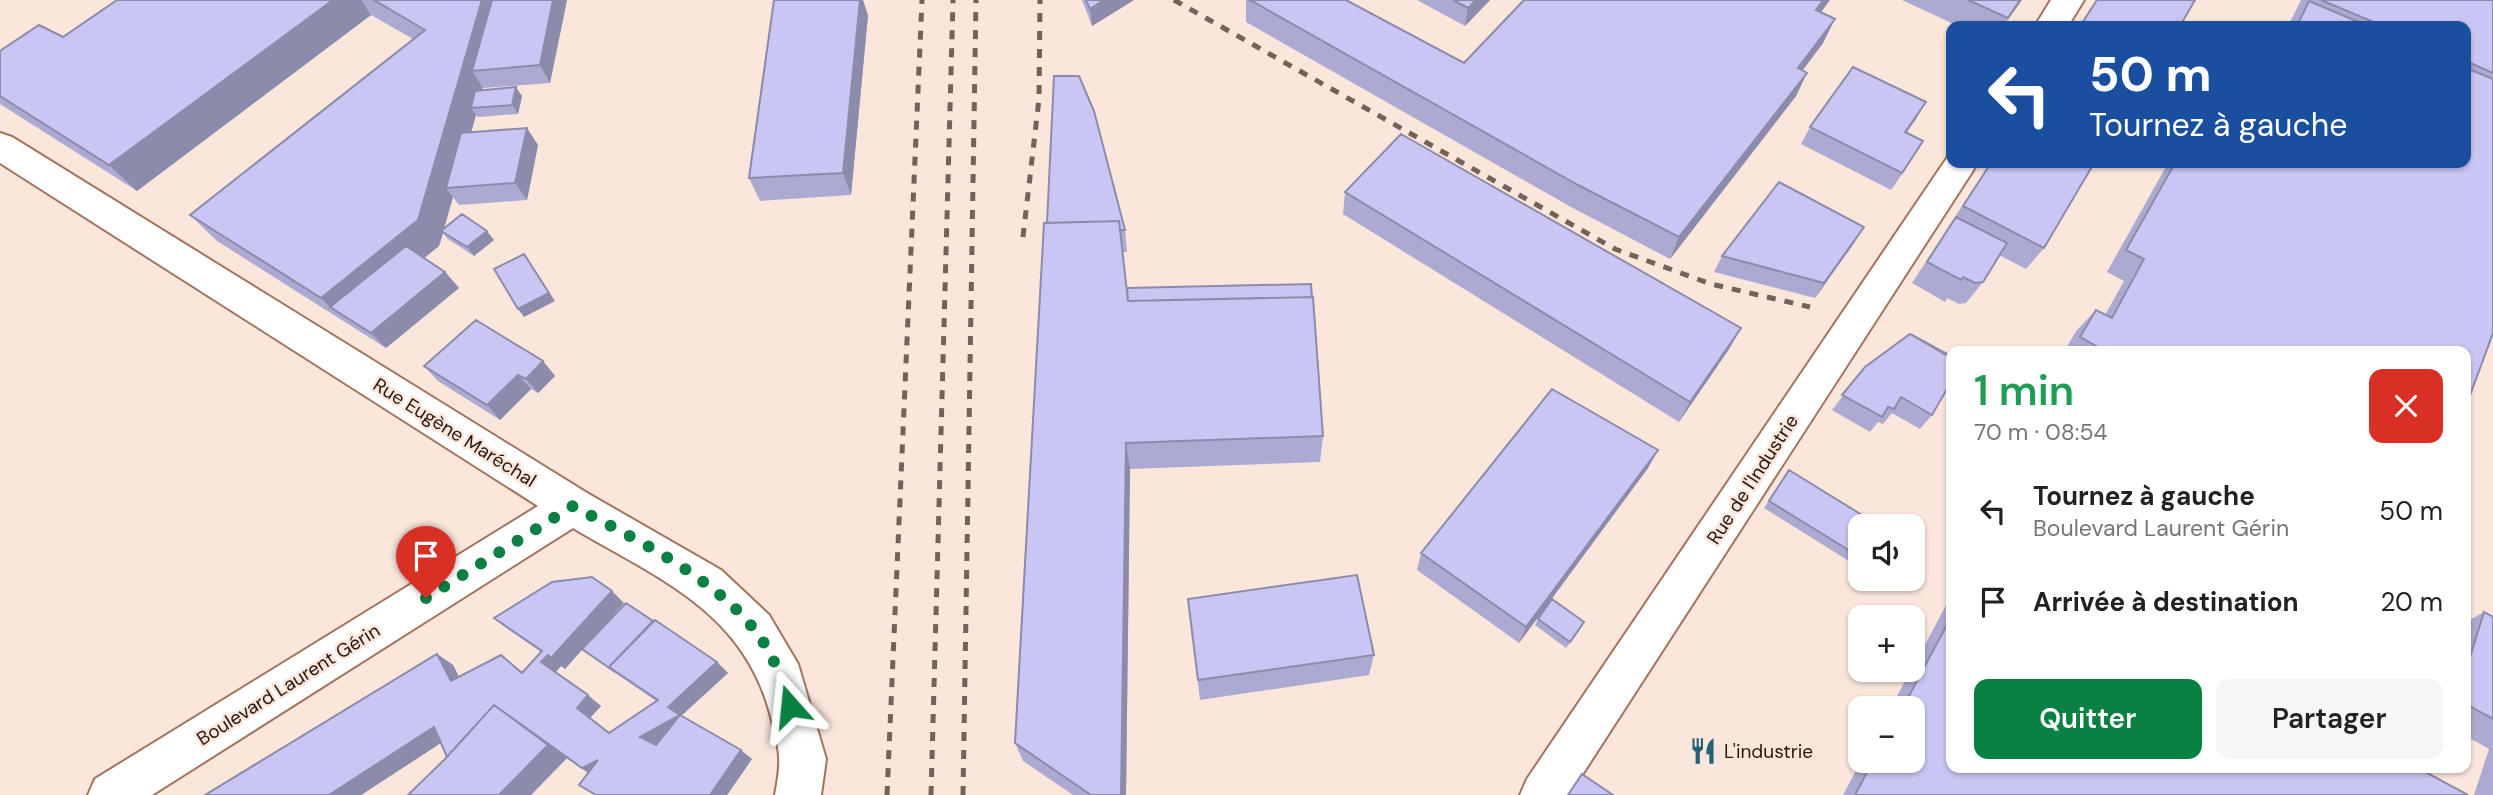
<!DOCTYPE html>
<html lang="fr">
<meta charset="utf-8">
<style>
body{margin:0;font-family:"DM Sans",sans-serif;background:#f6f6f6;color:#222;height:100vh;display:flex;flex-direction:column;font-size:26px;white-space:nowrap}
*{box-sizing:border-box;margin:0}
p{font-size:23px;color:#767676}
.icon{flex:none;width:38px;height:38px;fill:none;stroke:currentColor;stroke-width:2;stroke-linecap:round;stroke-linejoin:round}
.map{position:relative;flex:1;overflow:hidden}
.sheet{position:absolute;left:1946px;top:346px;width:525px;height:427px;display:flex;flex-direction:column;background:#fff;border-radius:14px;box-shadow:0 2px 5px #0004}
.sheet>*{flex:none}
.banner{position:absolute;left:1946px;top:21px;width:525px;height:147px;border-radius:14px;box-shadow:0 2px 5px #0004;background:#1a4fa0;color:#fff;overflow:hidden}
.buttons{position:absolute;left:1848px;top:514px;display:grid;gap:14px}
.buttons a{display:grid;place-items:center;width:77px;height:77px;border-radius:14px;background:#fff;box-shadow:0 2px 5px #0004;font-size:35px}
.pin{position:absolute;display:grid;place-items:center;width:60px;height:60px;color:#fff;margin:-72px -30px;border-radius:50% 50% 50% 0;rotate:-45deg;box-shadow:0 0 7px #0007}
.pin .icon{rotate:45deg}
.me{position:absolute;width:77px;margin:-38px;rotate:342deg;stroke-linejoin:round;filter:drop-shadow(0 0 5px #0008)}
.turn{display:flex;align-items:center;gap:24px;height:147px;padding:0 28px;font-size:32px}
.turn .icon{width:91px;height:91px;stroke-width:2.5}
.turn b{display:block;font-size:49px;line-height:60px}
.round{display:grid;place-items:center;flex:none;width:74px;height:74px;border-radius:14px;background:#f6f6f6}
.overview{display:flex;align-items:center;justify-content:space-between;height:119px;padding:0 28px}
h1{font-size:42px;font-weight:600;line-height:52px;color:#1e9e55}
.action{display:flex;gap:14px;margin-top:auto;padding:14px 28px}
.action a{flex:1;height:80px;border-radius:14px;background:#0b8043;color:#fff;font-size:28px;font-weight:600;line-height:80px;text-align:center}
.action a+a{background:#f6f6f6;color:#222}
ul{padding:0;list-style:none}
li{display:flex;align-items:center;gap:21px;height:91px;padding:0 28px}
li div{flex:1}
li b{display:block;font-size:26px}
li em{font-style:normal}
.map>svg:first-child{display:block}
</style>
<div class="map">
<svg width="2493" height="795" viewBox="0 0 2493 795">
<rect width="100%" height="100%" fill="#fbe6dc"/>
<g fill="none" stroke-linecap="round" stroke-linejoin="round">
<defs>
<path id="minor" d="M2051,0h33l-16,26h-33z
M0,133l12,4 575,356 134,77 48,45 29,49 28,95 -5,36h-46c7,-36 5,-43 -4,-78 -27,-106 -112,-138 -198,-189l-421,267h-64l7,-16 443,-273 -538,-343z
M1951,152v11h26l-5,9 -403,623h-49l7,-16z"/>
</defs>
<use href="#minor" stroke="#a2745c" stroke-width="4"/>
<use href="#minor" fill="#fff" fill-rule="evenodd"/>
<path stroke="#746158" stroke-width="5" stroke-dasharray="9 9" stroke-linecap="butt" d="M1174,0l441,249 96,35 99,23
M1023,237l16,-138 1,-99
M887,795l35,-795
M931,795l22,-795
M963,795l13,-795"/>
</g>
<path fill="#adaad2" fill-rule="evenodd" d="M117,0h450l-17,83 -67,5v2l39,6 -4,18 -40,3 -2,-2 -5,17 67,13 -11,55 -68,5 -6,-8 -9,31 50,12 -20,16 -26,-17 -5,-6 -4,13 -15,12 21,14 14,16 -73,60 -169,-107 -27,-26 223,-176 -42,-24 -234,176 -137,-87v-53l63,-14z
M1082,0h52l-42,26z
M1246,0h100l118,63 357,-51 2,31 -20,27 4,3 -11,23 -126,163 -99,-52 -325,-185z
M1417,0h73l-25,26z
M1902,0h120l-19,26h-45z
M2301,0h192v333l-27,19h-402l12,-21 20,-21 9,5 19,-34 -17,-9 61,-109h298v-137h-178z
M868,15l-17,180 -91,6 -11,-23z
M1916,119l-10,14 17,8 -32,49 -90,-46 9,-17z
M1990,163h105l-51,85 -18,21 -27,-14 -16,27 -17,21 -7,1 -12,-6 -2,4 -33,-19z
M1345,192l396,136 -12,21 -50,73 -336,-208z
M1044,223l81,7 2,22h-4l4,36 196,148 -3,26 -190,7 -4,326h-53l-50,-34 -8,-18z
M1854,243l-39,55 -101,-26 8,-16z
M543,361l12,15 -17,17 -7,-4 -31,31 -62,-39 -14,-15z
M1865,367l67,48 -12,14 -28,-16 -9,11 -5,-2 -8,10 -38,-22z
M1648,468l-129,175 -102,-73 4,-17z
M1789,470l66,84 -6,7 -85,-53z
M1951,596v172l517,27h-625l18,-34h52v-52h-23l21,-39h2v-3z
M1188,599l186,56 -5,20 -169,25z
M624,603l-39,43 132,16 11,11 -47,43 71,43 -25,36h-132l-16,-10 9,-12 -21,-15 -36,37h-123l39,-38 -6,-14 -80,52h-156l232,-141 16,11 6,12 42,-22 21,17 19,-20 -32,-22 -15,-12zM582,649l7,6 67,46 -47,31 -19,-14 11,-12 -45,-34 5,-6 4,3z
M2484,612l9,5v178h-19l15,-46 -23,-13v-114z
M1538,619l43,9 -15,20 -31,-23z"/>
<path fill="#8d8bab" d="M333,0h28l10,15 -234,176 -28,-26z
M482,0h26l-36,71 11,17 -5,20h-7l5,7 -20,72 -10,1 7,9 -10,35 -2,-1 2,2 -4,13 -89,73 -20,-12 -9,-9z
M553,0h14l-17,83 -10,-18z
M860,0h3l5,15 -17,180 -8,-22z
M1104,0h30l-42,26 -2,-17z
M1476,0h14l-25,26 3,-18z
M1823,0h7l-25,34 11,-24z
M2020,0h2l-19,26z
M1835,19l-12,24 -36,48 11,-23z
M1807,73l-11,23 -126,163 9,-22z
M516,87l6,9 -4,18 -6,-9z
M1926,102l-10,17 -21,30 10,-17z
M527,128l11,17 -11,55 -12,-17z
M1923,141l-10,17 -22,32 11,-17z
M1864,227l-10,16 -39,55 9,-15z
M487,231l7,9 -20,16 -7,-9z
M524,254l31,47 -31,16 -6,-8z
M445,272l14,16 -73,60 -15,-15z
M1741,328l-12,21 -50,73 11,-20z
M543,361l12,15 -17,17 -12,-14z
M518,375l13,14 -31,31 -13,-15z
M1126,443l4,26 -4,326h-5z
M1658,450l-10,18 -129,175 7,-16z
M612,591l12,12 -59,66 -14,-11z
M437,654l16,11 14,27 -16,-11z
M548,655l13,11 -6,7 -14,-11z
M717,662l11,11 -47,43 10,9 -39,21 -12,-9 28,-30z
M588,695l13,11 -11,12 -13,-10z
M494,705l73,53 -36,37h-32z
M434,727l16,10 -89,58h-32z
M741,750l11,9 -25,36h-17z
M598,760l-3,18 -13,-10z"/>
<path fill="#c9c6f4" stroke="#8d8bab" stroke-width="2" d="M117,0h216l-224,165 -109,-69v-45l39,-26 24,12z
M374,0h108l-64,220 -97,78 -131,-83 235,-185z
M492,0h61l-13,65 -68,6z
M774,0h86l-17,173 -94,5z
M1086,0h18l-14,9z
M1250,0h96l118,63 60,-63h299l-7,10 19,9 -37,49 9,5 -128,164 -101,-52z
M1453,0h23l-8,8z
M1968,0h52l-12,18z
M2097,0h98l-15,26h-100z
M2321,0h172v73l-27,-12v-35h-83z
M2309,1l59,25h-71z
M1853,67l73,35 -21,30 18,9 -21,32 -92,-46z
M2466,68l27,11v254l-27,73v-54h-359l-27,-15 16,-27 16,8 32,-59 -18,-9 49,-87h291z
M1054,76h25l15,35 31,119h-5l-1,-9 -72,2z
M516,87l-4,18 -41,3 4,-17z
M527,128l-12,55 -69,5 15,-55z
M1401,134l340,194 -51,74 -345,-210z
M1991,163h103l-50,85 -81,-42z
M1779,182l85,45 -40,56 -102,-27z
M462,214l25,17 -20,16 -26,-16z
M1956,217l51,26 -24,39 -8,1 -12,-6 -2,3 -34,-18z
M1119,221l9,80 185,-4 10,139 -197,7 -5,352h-30l-76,-52 29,-520z
M406,246l39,26 -74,61 -41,-26z
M524,254l25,39 -31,16 -24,-40z
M1311,284l1,13 -184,4 -1,-13z
M476,320l67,41 -17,18 -8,-4 -31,30 -63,-39z
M1910,334l41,24v24l-19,33 -31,-18 -7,12 -6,-2 -6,10 -40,-22 23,-28z
M1912,335l39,21v2z
M1552,389l106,61 -132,177 -105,-74z
M1789,470l86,53 -2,4h-13v19l-5,8 -86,-53z
M1357,575l17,80 -176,25 -10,-81z
M592,577l20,14 -61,67 -3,-3 -7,7 47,33 -11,13 32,25 49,-33 -49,-33 46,-47 62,42 -49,45 12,8 -40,22 16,8 24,-30 61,35 -31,45h-114l-17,-10 19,-25 -16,8 -88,-63 -47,52 -13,-30 -105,68h-124l232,-141 14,27 50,-26 21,18 20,-22 -48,-33 58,-36z
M1552,599l32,23 -14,20 -32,-23z
M626,603l27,18 -44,46 6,5 -33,-23z
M2484,612l9,5v102l-27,-15v-34z
M1951,617v151h467l50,27h-613l18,-34h40v-52h-11z
M494,705l54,40 -49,50h-91l36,-35z
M1582,774l31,21h-45z"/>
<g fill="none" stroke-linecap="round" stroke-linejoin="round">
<path stroke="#0b8043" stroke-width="12" stroke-dasharray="0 21.6" d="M426,598l147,-92c59,31 139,70 181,123 17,21 29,51 36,77"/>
</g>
<defs>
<symbol id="restaurant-bare" viewBox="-9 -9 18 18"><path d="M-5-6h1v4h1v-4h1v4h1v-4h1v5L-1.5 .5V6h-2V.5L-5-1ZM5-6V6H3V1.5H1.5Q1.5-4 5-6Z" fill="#256078" stroke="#fbe6dc" stroke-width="2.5" paint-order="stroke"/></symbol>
</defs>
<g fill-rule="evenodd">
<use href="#restaurant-bare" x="1684" y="732" width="38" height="38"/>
</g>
<g text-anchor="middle" stroke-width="5" stroke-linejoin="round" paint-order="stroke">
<g font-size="19" fill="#29170e" stroke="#fbe6dc">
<text transform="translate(455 432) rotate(32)" y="7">Rue Eugène Maréchal</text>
<text transform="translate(1752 479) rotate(-57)" y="7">Rue de l'Industrie</text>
<text transform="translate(288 684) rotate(-32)" y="7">Boulevard Laurent Gérin</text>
</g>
<g font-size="19" fill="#29170e" stroke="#fbe6dc" text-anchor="start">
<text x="1724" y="758">L'industrie</text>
</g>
</g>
</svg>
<div class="buttons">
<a><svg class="icon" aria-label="sound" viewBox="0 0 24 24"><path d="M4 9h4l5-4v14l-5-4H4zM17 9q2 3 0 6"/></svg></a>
<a>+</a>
<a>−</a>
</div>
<div class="pin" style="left:426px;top:598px;background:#d93025"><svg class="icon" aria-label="arrive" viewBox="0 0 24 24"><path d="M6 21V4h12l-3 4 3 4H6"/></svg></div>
<svg class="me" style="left:790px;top:706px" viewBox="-20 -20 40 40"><path d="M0-17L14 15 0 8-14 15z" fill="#0b8043" stroke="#fff" stroke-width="4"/></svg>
<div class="banner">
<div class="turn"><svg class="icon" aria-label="left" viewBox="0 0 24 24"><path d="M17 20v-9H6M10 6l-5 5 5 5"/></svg><div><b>50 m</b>Tournez à gauche</div></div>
</div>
<section class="sheet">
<div class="overview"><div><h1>1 min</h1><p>70 m · 08:54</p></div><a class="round" style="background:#d93025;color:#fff"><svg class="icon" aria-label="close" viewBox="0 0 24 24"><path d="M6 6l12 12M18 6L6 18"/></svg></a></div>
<ul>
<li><svg class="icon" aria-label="left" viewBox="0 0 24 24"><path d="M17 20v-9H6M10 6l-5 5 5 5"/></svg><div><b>Tournez à gauche</b><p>Boulevard Laurent Gérin</p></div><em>50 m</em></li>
<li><svg class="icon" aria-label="arrive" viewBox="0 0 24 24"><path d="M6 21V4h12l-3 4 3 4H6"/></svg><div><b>Arrivée à destination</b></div><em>20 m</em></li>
</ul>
<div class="action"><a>Quitter</a><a>Partager</a></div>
</section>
</div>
